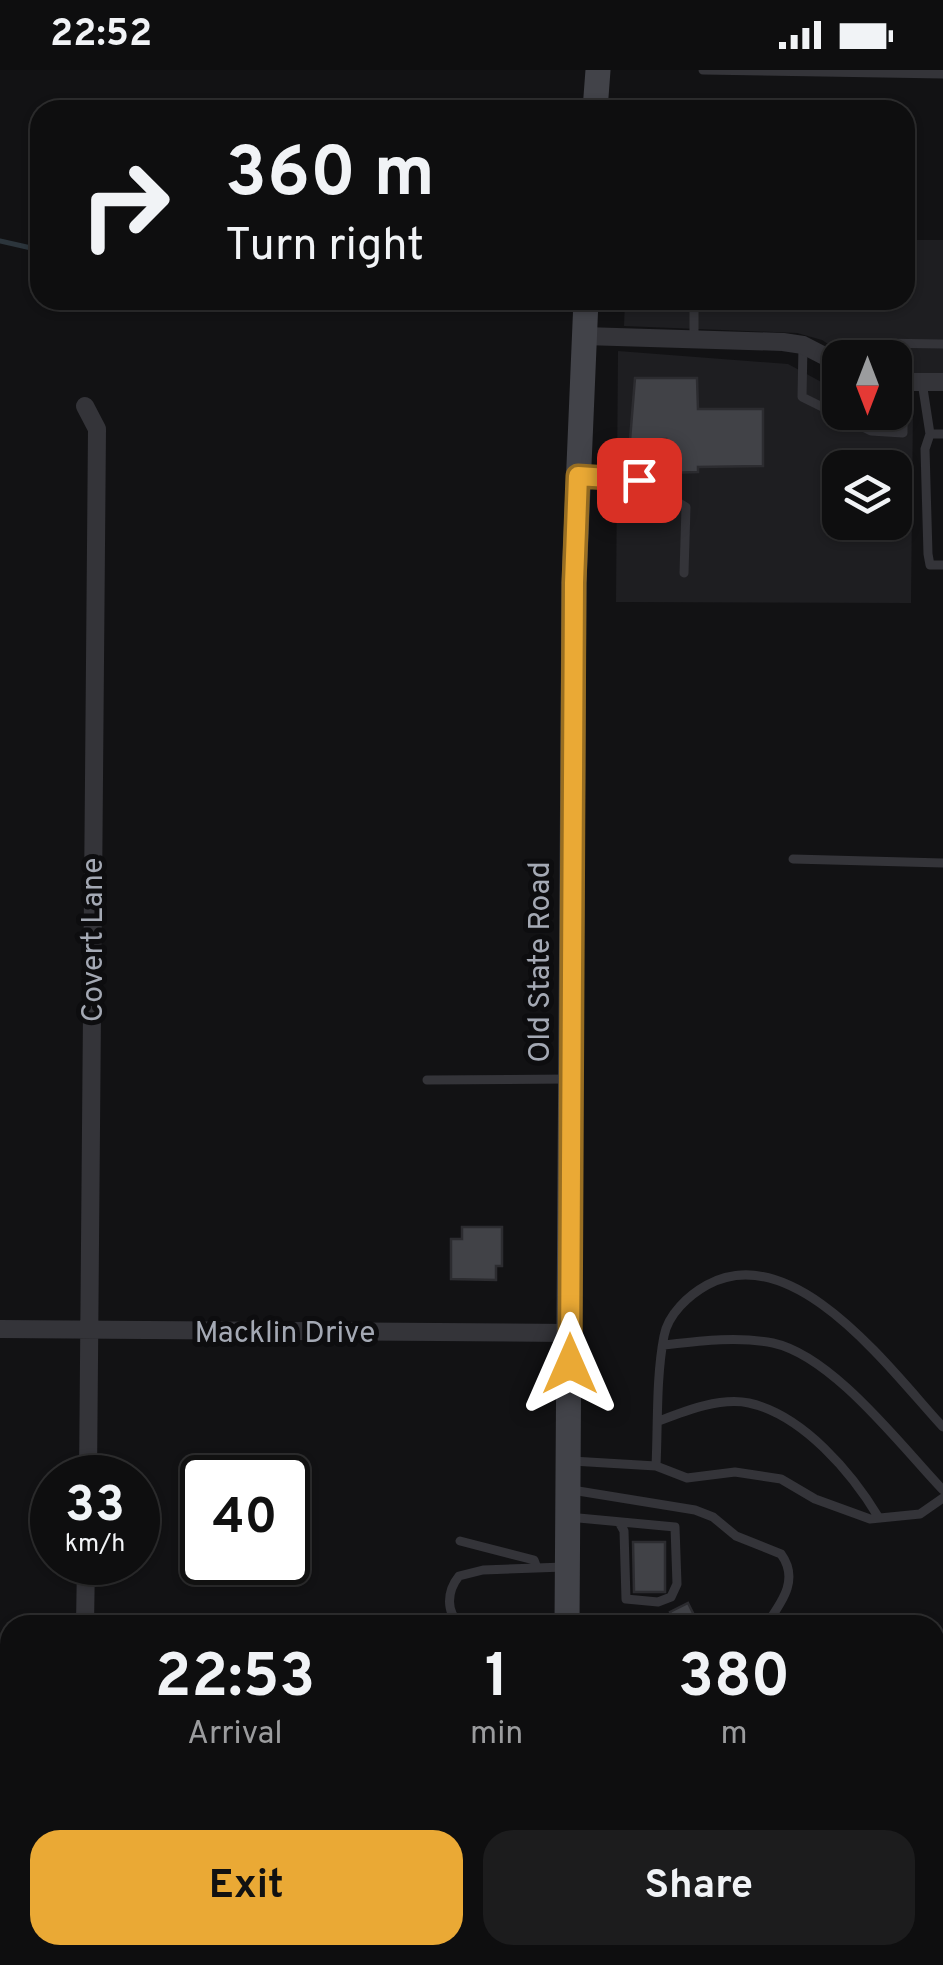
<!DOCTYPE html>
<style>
body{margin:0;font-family:Overpass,sans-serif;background:#1c1c1d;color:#f1f3f6;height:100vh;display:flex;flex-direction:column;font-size:38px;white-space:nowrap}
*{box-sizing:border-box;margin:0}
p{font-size:32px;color:#9b9c9e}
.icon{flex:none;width:55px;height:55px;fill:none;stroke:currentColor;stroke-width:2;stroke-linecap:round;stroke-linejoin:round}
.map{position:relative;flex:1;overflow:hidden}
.details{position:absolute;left:0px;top:1545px;width:945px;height:350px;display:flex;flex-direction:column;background:#0e0e0f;border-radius:30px 30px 0 0;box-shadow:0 2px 8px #0004,0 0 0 2px #2e2e2f}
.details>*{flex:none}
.top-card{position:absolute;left:30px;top:30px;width:885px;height:210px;border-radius:30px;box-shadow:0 2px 8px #0004,0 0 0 2px #2e2e2f;background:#0e0e0f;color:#f1f3f6;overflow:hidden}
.needle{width:65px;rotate:180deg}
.tools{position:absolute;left:822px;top:270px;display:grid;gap:20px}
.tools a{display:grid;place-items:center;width:90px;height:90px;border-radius:20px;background:#0e0e0f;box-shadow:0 2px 8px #0004,0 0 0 2px #2e2e2f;font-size:50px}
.speed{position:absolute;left:30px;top:1385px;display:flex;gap:20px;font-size:50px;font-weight:700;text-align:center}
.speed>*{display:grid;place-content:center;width:130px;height:130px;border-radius:50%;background:#0e0e0f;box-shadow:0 2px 8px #0004,0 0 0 2px #2e2e2f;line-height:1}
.speed small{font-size:25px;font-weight:400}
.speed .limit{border:5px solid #111;border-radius:15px;background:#fff;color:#111}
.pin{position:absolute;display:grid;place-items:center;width:85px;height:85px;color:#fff;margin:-42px;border-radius:20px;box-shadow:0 5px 15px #0006}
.me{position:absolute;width:110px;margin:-55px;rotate:0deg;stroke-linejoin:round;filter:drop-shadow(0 0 8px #0008)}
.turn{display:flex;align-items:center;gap:35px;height:210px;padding:0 30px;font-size:45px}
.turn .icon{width:130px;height:130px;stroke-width:2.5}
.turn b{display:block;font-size:70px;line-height:85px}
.eta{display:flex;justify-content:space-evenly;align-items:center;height:170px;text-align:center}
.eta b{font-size:60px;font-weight:700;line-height:70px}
.action{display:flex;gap:20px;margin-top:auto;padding:20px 30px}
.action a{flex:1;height:115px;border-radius:30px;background:#eaa935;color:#111;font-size:40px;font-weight:700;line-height:115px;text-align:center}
.action a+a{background:#1c1c1d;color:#f1f3f6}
.status{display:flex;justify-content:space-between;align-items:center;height:70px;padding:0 50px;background:#0e0e0f;direction:ltr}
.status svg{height:28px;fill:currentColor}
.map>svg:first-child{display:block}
</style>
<div class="status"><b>22:52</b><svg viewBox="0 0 49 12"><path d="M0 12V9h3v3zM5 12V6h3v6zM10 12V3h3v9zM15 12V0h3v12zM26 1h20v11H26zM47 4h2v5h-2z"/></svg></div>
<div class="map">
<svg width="943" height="1895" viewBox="0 0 943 1895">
<rect width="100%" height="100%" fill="#121214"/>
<path fill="#1e1e21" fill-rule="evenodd" d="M905,170h38v136l-48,-1v-17l-47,-1 -26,-17 -25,-7 -173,-7 1,-26h280z
M618,281l170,13 52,28v20h55v-7l18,2 -2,196 -295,-1zM840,398h55v54h-55z"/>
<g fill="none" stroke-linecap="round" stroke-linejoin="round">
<path stroke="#2c353c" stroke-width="5" d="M0,171l40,9"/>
</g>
<path fill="#414247" stroke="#2c2c30" stroke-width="2.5" d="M635,308h62l1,31h65v57l-65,1v5l-32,1v-34l-36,1z
M462,1157h40v39h-6v14l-45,-1v-40h11z
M633,1472h32v50h-31z
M688,1533l10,20 16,-8 4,10h-42l-6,-13z"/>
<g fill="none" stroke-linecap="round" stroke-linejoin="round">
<path stroke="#3a3b40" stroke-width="2.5" stroke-dasharray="5 8" stroke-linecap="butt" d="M935,1742l8,-2"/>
<path stroke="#343439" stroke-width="9" d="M703,0l240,4
M648,230l46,1
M694,269v-39
M803,276l-1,51 69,34 32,2v-51
M875,288l1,-15 67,1
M922,312l8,52h13
M930,364l-5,15 3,105 2,11h13
M581,406l58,3 47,28 -2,66
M793,789l150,4
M427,1010l142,-1
M664,1275c35,-4 74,-9 109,-2 60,13 128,103 170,147
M659,1351c26,-10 61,-24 90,-18 54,12 103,70 130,115
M572,1391l84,5 31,12 48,-6 46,7 34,20 55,20 50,-5 23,-16
M656,1396c2,-42 0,-89 8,-130 4,-22 25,-41 43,-51 87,-48 184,86 236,142
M572,1420l123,20 18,7 23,19 45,18c19,26 0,49 -15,71
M568,1447l107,10 2,57 -6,13 -13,5 -32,-3 -2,-68 -5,-9
M460,1471l74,19 3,8
M461,1555c-16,-13 -14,-34 -2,-49l24,-6 81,-3
M402,1895l24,-10"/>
<path stroke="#343439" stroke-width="18" d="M584,266l199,6 20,3 37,19
M895,312h48
M85,336l12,23 -9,1049
M0,1259l570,4
M85,1555l1,-63
M171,1885l3,10"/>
<path stroke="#424349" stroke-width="25" d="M595,40l3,-40
M567,1555l7,-1042 12,-283"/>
<path stroke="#60636a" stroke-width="32" d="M935,1772l8,-3
M935,1807l8,-3
M510,1895l8,-10
M563,1895l32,-10
M691,1895l29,-10"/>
</g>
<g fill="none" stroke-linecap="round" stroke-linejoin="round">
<defs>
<path id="route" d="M570,1294l4,-781 4,-107 61,4"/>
</defs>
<use href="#route" stroke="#986e22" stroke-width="25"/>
<use href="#route" stroke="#eaa935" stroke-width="18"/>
</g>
<g text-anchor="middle" stroke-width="10" stroke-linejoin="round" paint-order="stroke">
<g font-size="30" fill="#a4a9b4" stroke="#0d0d0f">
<text transform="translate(92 870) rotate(-90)" y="10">Covert Lane</text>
<text transform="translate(539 892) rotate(-90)" y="10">Old State Road</text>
<text x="285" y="1272">Macklin Drive</text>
</g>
</g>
</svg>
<div class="tools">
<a><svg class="needle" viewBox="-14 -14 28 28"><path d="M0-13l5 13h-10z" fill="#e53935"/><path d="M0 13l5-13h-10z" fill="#9b9c9e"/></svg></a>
<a><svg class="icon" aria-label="layers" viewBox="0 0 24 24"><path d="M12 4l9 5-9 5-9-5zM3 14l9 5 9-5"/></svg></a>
</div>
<div class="speed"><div>33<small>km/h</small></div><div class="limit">40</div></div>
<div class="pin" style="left:639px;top:410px;background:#d93025"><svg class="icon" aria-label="arrive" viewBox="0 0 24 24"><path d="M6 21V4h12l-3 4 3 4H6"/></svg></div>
<svg class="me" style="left:570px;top:1294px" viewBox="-20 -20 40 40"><path d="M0-17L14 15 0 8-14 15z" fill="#eaa935" stroke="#fff" stroke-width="4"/></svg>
<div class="top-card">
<div class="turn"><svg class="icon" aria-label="right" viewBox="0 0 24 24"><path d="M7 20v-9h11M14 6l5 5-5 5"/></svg><div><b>360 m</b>Turn right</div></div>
</div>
<section class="details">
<div class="eta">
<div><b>22:53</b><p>Arrival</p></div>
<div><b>1</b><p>min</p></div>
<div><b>380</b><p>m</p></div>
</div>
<div class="action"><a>Exit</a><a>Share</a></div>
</section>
</div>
